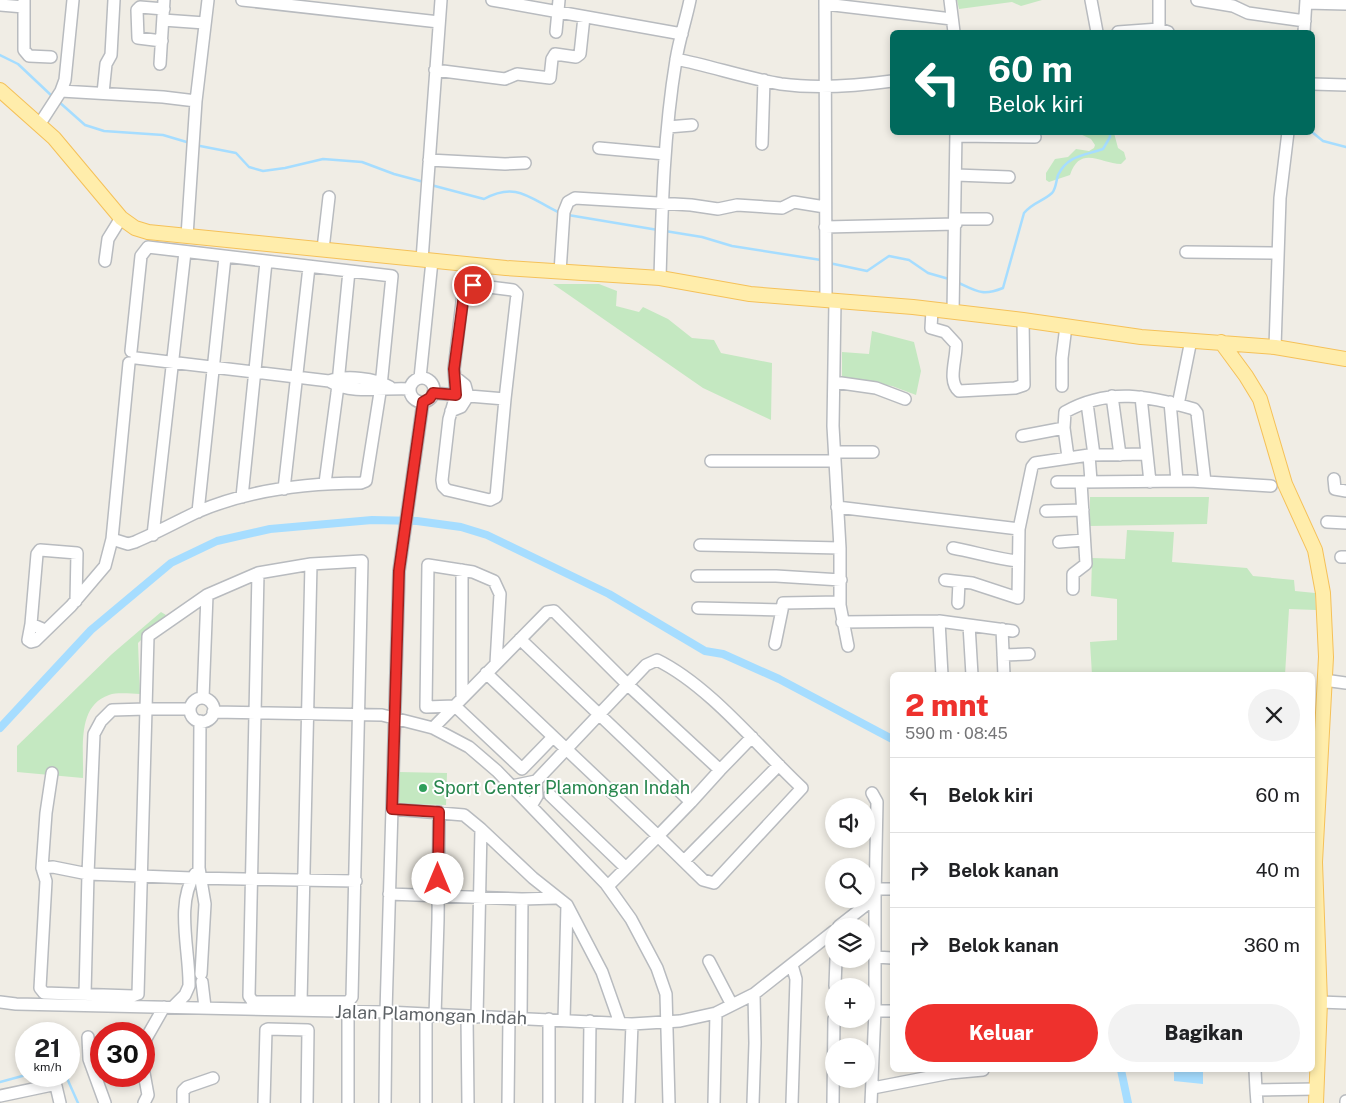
<!DOCTYPE html>
<html lang="id">
<meta charset="utf-8">
<style>
body{margin:0;font-family:"Public Sans",sans-serif;background:#f2f2f2;color:#202124;height:100vh;display:flex;flex-direction:column;font-size:19px;white-space:nowrap}
*{box-sizing:border-box;margin:0}
p{font-size:16px;color:#757577}
.icon{flex:none;width:28px;height:28px;fill:none;stroke:currentColor;stroke-width:2;stroke-linecap:round;stroke-linejoin:round}
.map{position:relative;flex:1;overflow:hidden}
.details{position:absolute;left:890px;top:672px;width:425px;height:400px;display:flex;flex-direction:column;background:#fff;border-radius:8px;box-shadow:0 2px 8px #0003}
.details>*{flex:none}
.banner{position:absolute;left:890px;top:30px;width:425px;height:105px;border-radius:8px;box-shadow:0 2px 8px #0003;background:#00695c;color:#fff;overflow:hidden}
.controls{position:absolute;left:825px;top:798px;display:grid;gap:10px}
.controls a{display:grid;place-items:center;width:50px;height:50px;border-radius:50%;background:#fff;box-shadow:0 2px 8px #0003;font-size:25px}
.speed{position:absolute;left:15px;top:1022px;display:flex;gap:10px;font-size:25px;font-weight:700;text-align:center}
.speed>*{display:grid;place-content:center;width:65px;height:65px;border-radius:50%;background:#fff;box-shadow:0 2px 8px #0003;line-height:1}
.speed small{font-size:12px;font-weight:400}
.speed .limit{border:8px solid #d22;background:#fff;color:#111}
.pin{position:absolute;display:grid;place-items:center;width:42px;height:42px;color:#fff;margin:-21px;border:2px solid #fff;border-radius:50%;box-shadow:0 1px 5px #0007}
.me{position:absolute;width:55px;margin:-28px;rotate:0deg;stroke-linejoin:round;filter:drop-shadow(0 0 4px #0008)}
.turn{display:flex;align-items:center;gap:18px;height:105px;padding:0 15px;font-size:22px}
.turn .icon{width:65px;height:65px;stroke-width:2.5}
.turn b{display:block;font-size:35px;line-height:42px}
.round{display:grid;place-items:center;flex:none;width:52px;height:52px;border-radius:26px;background:#f2f2f2}
.overview{display:flex;align-items:center;justify-content:space-between;height:85px;padding:0 15px}
h1{font-size:30px;font-weight:800;line-height:38px;color:#ee312d}
.primary-button{display:flex;gap:10px;margin-top:auto;padding:10px 15px}
.primary-button a{flex:1;height:58px;border-radius:30px;background:#ee312d;color:#fff;font-size:20px;font-weight:800;line-height:58px;text-align:center}
.primary-button a+a{background:#f2f2f2;color:#202124}
ul{padding:0;list-style:none}
li{display:flex;align-items:center;gap:15px;height:75px;padding:0 15px;border-top:1px solid #e0e0e0}
li div{flex:1}
li b{display:block;font-size:19px}
li em{font-style:normal}
.map>svg:first-child{display:block}
</style>
<div class="map">
<svg width="1346" height="1103" viewBox="0 0 1346 1103">
<rect width="100%" height="100%" fill="#f0ede5"/>
<path fill="#c4e8c1" d="M957,0h85l-21,6 -9,-4 -53,7z
M1078,133h36l4,15 6,4 2,7 -5,5c-19,0 -41,-20 -51,11l-21,7 -3,-2v-7l9,-14 13,-2 8,-8 13,2 5,-3 1,-3 -4,-6z
M553,284h46l18,7 -1,15 23,6 4,-5 25,12 24,19 22,2 7,13 51,10 -1,57 -68,-32z
M872,331l42,11 7,29 -5,24 -24,-9 -50,-7v-27l27,2z
M1090,497h119l-2,27 -117,2z
M1127,530l47,2 -2,30 75,6 6,8 41,4 1,11 20,2 1,17 -27,-1 -4,66h-193l-2,-33 27,-2v-41l-26,-3 1,-38 33,1z
M161,612l5,3 -28,28 2,51c-9,0 -22,-2 -31,1 -33,11 -25,55 -26,83l-66,-6v-26l95,-92z
M399,772l48,1 -1,32 -47,-1z"/>
<path fill="#a6ddff" d="M1174,1070h29v14l-29,-3z"/>
<g fill="none" stroke-linecap="round" stroke-linejoin="round">
<path stroke="#a6ddff" stroke-width="2.5" d="M0,55l18,9 35,33
M58,101l27,24 19,6 59,4 27,8
M1312,132l11,9 23,6
M195,145l41,8 13,14 14,4 22,-3 38,-9 39,3 32,12 30,8
M431,185l53,14c33,-18 46,0 76,14
M568,215l90,15
M665,231l37,6 30,9 89,14
M829,263l38,8 22,-15 20,4 19,13 21,6
M959,283c19,9 24,13 44,5l21,-75c9,-11 18,-11 28,-20 4,-4 4,-12 6,-18 10,-20 25,-19 45,-26l7,-12v-5
M66,1076l12,27
M0,1082l26,-7"/>
<path stroke="#a6ddff" stroke-width="8" d="M0,728l91,-98 80,-67 46,-22 53,-12 102,-9 45,1 44,6 26,8 122,59 96,57 18,3 56,25 113,60
M1121,1070l7,33"/>
<defs>
<path id="minor" d="M24,0v50l5,6 22,1
M242,0l197,22
M492,0l190,34
M825,0l1,300
M950,0l4,32
M1091,0l6,32
M1159,0v29
M1197,0l36,6 15,7 57,8
M1306,3l40,1
M825,4l127,15
M0,5l24,2
M163,20l42,3
M556,32l3,-32
M1118,32l41,-3 9,3
M1304,32l2,-32
M162,41l-24,-3 -1,-28 3,-3 24,2
M676,59c35,7 70,19 105,25 37,5 75,2 111,-3
M160,64l4,-64
M435,70l70,9 12,-5 33,4 2,-19 3,-5 21,3 4,-3 4,-37
M1312,84l34,1
M61,91l102,6 33,4
M103,93l3,-29 5,-9 3,-55
M39,125l22,-34 4,-11 8,-80
M668,127l24,-2
M956,136l79,1
M762,144l2,-64
M599,148l66,6
M429,160l76,4 20,-1
M956,175l53,2
M956,219h31
M825,227l131,-3
M187,236l9,-135 12,-101
M323,249l6,-52
M1186,252l92,1
M422,260l19,-260
M105,261l3,-22 13,-21
M560,272l4,-60 4,-10 7,-4 116,7 27,4 19,-4 45,3 12,-6 31,5
M660,278c2,-73 4,-146 16,-218 3,-20 10,-40 14,-60
M835,301l-2,125 7,122v57l8,41
M932,310l-1,18 14,4 11,12c1,14 -9,37 3,47l56,-3 9,-3 -1,-65
M953,312l3,-180
M1275,347l5,-149 8,-66
M136,358l193,23c17,-6 46,-3 61,6
M420,378l12,-117
M410 390a12 12 0 1 1 24 0a12 12 0 1 1-24 0Z
M331,382c21,13 56,5 79,7
M834,382l42,6 29,11
M1062,386v-28l4,-32
M433,393l72,6 12,-105 -4,-4 -40,-5 -6,1 -4,8 -9,75 2,26 -7,24 -7,61 1,6 4,4 43,10 6,-3 9,-98
M1112,396l8,59
M1141,397l9,85
M1170,402l7,79
M1087,403l7,52
M1178,405l13,-65
M451,411l10,-4 7,-11 -3,-11 -10,-8
M1064,428l4,29
M1022,436l42,-8 1,-16c44,-25 84,-16 129,-3l3,4 8,69
M835,452h38
M1089,455l2,26
M711,461h124
M1334,479l1,10 11,2
M1057,482h24
M325,483l12,-90 12,-122
M284,489l25,-222
M242,497l24,-235
M837,507l182,22 13,-62 3,-4 54,-8 58,-1
M1046,511l37,-1
M198,512l27,-255
M1327,522l19,1
M153,535l32,-283
M112,539l16,5 7,-2c21,-9 41,-20 62,-30 51,-22 109,-29 164,-29l5,-2 15,-95 11,-110 -244,-29 -7,9 -10,95
M1059,542l25,-2
M700,545l140,3
M953,548c22,4 43,11 65,13
M1341,557h5
M462,570v128
M697,576h79l65,4
M945,580l27,3 46,15 1,-69
M1073,589v-15l13,-10 -5,-82 109,-1 81,5
M958,603l1,-21
M698,608l84,2 1,-7 57,-1
M939,621l3,54
M842,622l97,-1 74,10
M31,624l6,-70 3,-4 37,3 -1,48
M969,625l3,50
M1002,629l2,46
M45,630l-14,-6 -3,16 3,2 4,-1 36,-35 34,-40 7,-27 17,-176
M775,644l7,-34
M1003,655l26,-1
M496,663l4,-69 -6,-13 -21,-9 -45,-7 -2,142 29,-1 67,63 31,-32
M486,673l172,163 33,-34 -171,-163
M1324,680l22,3
M203,698l4,-103 51,-22 53,-9 51,-3 -10,436 -4,5h-95l-4,-6 9,-423
M190 710a12 12 0 1 1 24 0a12 12 0 1 1-24 0Z
M190,709h-44l-8,285 -5,2 -89,-3 -4,-5 6,-107 -4,-13 11,-1 35,7 6,-140 7,-13 11,-11 34,-1 2,-73 59,-41
M213,712l169,3 51,13 36,19 28,24 109,113 25,35 26,49 9,26 3,109
M200,721l-1,147 6,36 -4,70
M433,728l114,-116 7,-1 74,74 92,85 -29,32
M720,770l32,-33
M512,786l24,-5
M550,795l76,73
M531,806l6,-10 -1,-15 110,-116 11,-5c53,26 102,88 145,128l-88,95 -11,-3 -45,-44 -50,50
M392,809l72,6 17,14 52,49 34,27 35,67 18,51
M684,861l95,-96
M42,868l4,-55 6,-40
M876,889h16
M389,894l133,5 34,-1
M839,926l36,-28 2,-96 -5,-9
M876,957l16,1
M709,961l23,44
M202,982l3,25
M835,986l1,-27
M85,994l3,-120 104,4 164,3
M0,1002l16,2 370,8 246,12 48,-3 36,-8 38,-19 80,-63
M301,1002l10,-438
M1320,1002l26,1
M173,1007l12,-12 4,-9c1,-34 -14,-82 6,-112
M875,1011v-113
M435,1016l3,-96 1,-108
M467,1017l1,86
M477,1017l4,-188
M521,1018l1,-119
M549,1019v84
M564,1020l3,-115
M88,1037l1,22 16,44
M144,1042l20,-35
M1255,1070l1,20 61,-1
M144,1073l4,22 -4,8
M873,1088l77,-15 33,-3
M1256,1090l1,13
M0,1096l52,-11 4,1 4,17
M183,1103v-12l4,-4 26,-9
M264,1103l2,-73 2,-1 40,1 -1,73
M348,1103v-90
M385,1103l1,-91 13,-441 24,-169
M426,1103v-88
M508,1103l1,-85
M589,1103l1,-82
M629,1103l3,-79
M714,1103l2,-90
M753,1103l2,-60 -1,-49
M792,1103l4,-124 -4,-14
M833,1103l1,-84
M871,1103l4,-92h17
M1346,1103v-2"/>
<path id="major" d="M0,90l54,48 67,80 14,10 13,4 358,36 154,10 90,16 163,13 110,13 118,17 134,10 71,12
M1221,342l25,34 14,23 25,85 30,66 8,43 3,64 -11,205 5,140 -4,101"/>
</defs>
<use href="#minor" stroke="#b8bbbf" stroke-width="14"/>
<use href="#major" stroke="#f5c159" stroke-width="16"/>
<use href="#minor" stroke="#fff" stroke-width="11"/>
<use href="#major" stroke="#ffedab" stroke-width="14"/>
</g>
<g fill="none" stroke-linecap="round" stroke-linejoin="round">
<defs>
<path id="route" d="M438,879l1,-67 -47,-3 7,-238 24,-169 7,-4 3,-5 23,2 -2,-26 10,-75 2,-7 7,-2"/>
</defs>
<use href="#route" stroke="#9b201d" stroke-width="12"/>
<use href="#route" stroke="#ee312d" stroke-width="9"/>
</g>
<circle fill="#2e9e5b" stroke="#fff" stroke-width="2" cx="423" cy="788" r="5"/>
<g text-anchor="middle" stroke-width="4" stroke-linejoin="round" paint-order="stroke">
<g font-size="18" fill="#27864d" stroke="#fff" text-anchor="start">
<text x="433" y="794">Sport Center Plamongan Indah</text>
</g>
<g font-size="18" fill="#5d6266" stroke="#fff">
<text transform="translate(431 1015) rotate(2)" y="6">Jalan Plamongan Indah</text>
</g>
</g>
</svg>
<div class="controls">
<a><svg class="icon" aria-label="sound" viewBox="0 0 24 24"><path d="M4 9h4l5-4v14l-5-4H4zM17 9q2 3 0 6"/></svg></a>
<a><svg class="icon" aria-label="search" viewBox="0 0 24 24"><circle cx="10" cy="10" r="6"/><path d="M15 15l6 6"/></svg></a>
<a><svg class="icon" aria-label="layers" viewBox="0 0 24 24"><path d="M12 4l9 5-9 5-9-5zM3 14l9 5 9-5"/></svg></a>
<a>+</a>
<a>−</a>
</div>
<div class="speed"><div>21<small>km/h</small></div><div class="limit">30</div></div>
<div class="pin" style="left:473px;top:285px;background:#d93025"><svg class="icon" aria-label="arrive" viewBox="0 0 24 24"><path d="M6 21V4h12l-3 4 3 4H6"/></svg></div>
<svg class="me" style="left:438px;top:879px" viewBox="-20 -20 40 40"><circle r="19" fill="#fff"/><path d="M0-13L10 11 0 6-10 11z" fill="#ee312d"/></svg>
<div class="banner">
<div class="turn"><svg class="icon" aria-label="left" viewBox="0 0 24 24"><path d="M17 20v-9H6M10 6l-5 5 5 5"/></svg><div><b>60 m</b>Belok kiri</div></div>
</div>
<section class="details">
<div class="overview"><div><h1>2 mnt</h1><p>590 m · 08:45</p></div><a class="round"><svg class="icon" aria-label="close" viewBox="0 0 24 24"><path d="M6 6l12 12M18 6L6 18"/></svg></a></div>
<ul>
<li><svg class="icon" aria-label="left" viewBox="0 0 24 24"><path d="M17 20v-9H6M10 6l-5 5 5 5"/></svg><div><b>Belok kiri</b></div><em>60 m</em></li>
<li><svg class="icon" aria-label="right" viewBox="0 0 24 24"><path d="M7 20v-9h11M14 6l5 5-5 5"/></svg><div><b>Belok kanan</b></div><em>40 m</em></li>
<li><svg class="icon" aria-label="right" viewBox="0 0 24 24"><path d="M7 20v-9h11M14 6l5 5-5 5"/></svg><div><b>Belok kanan</b></div><em>360 m</em></li>
</ul>
<div class="primary-button"><a>Keluar</a><a>Bagikan</a></div>
</section>
</div>
